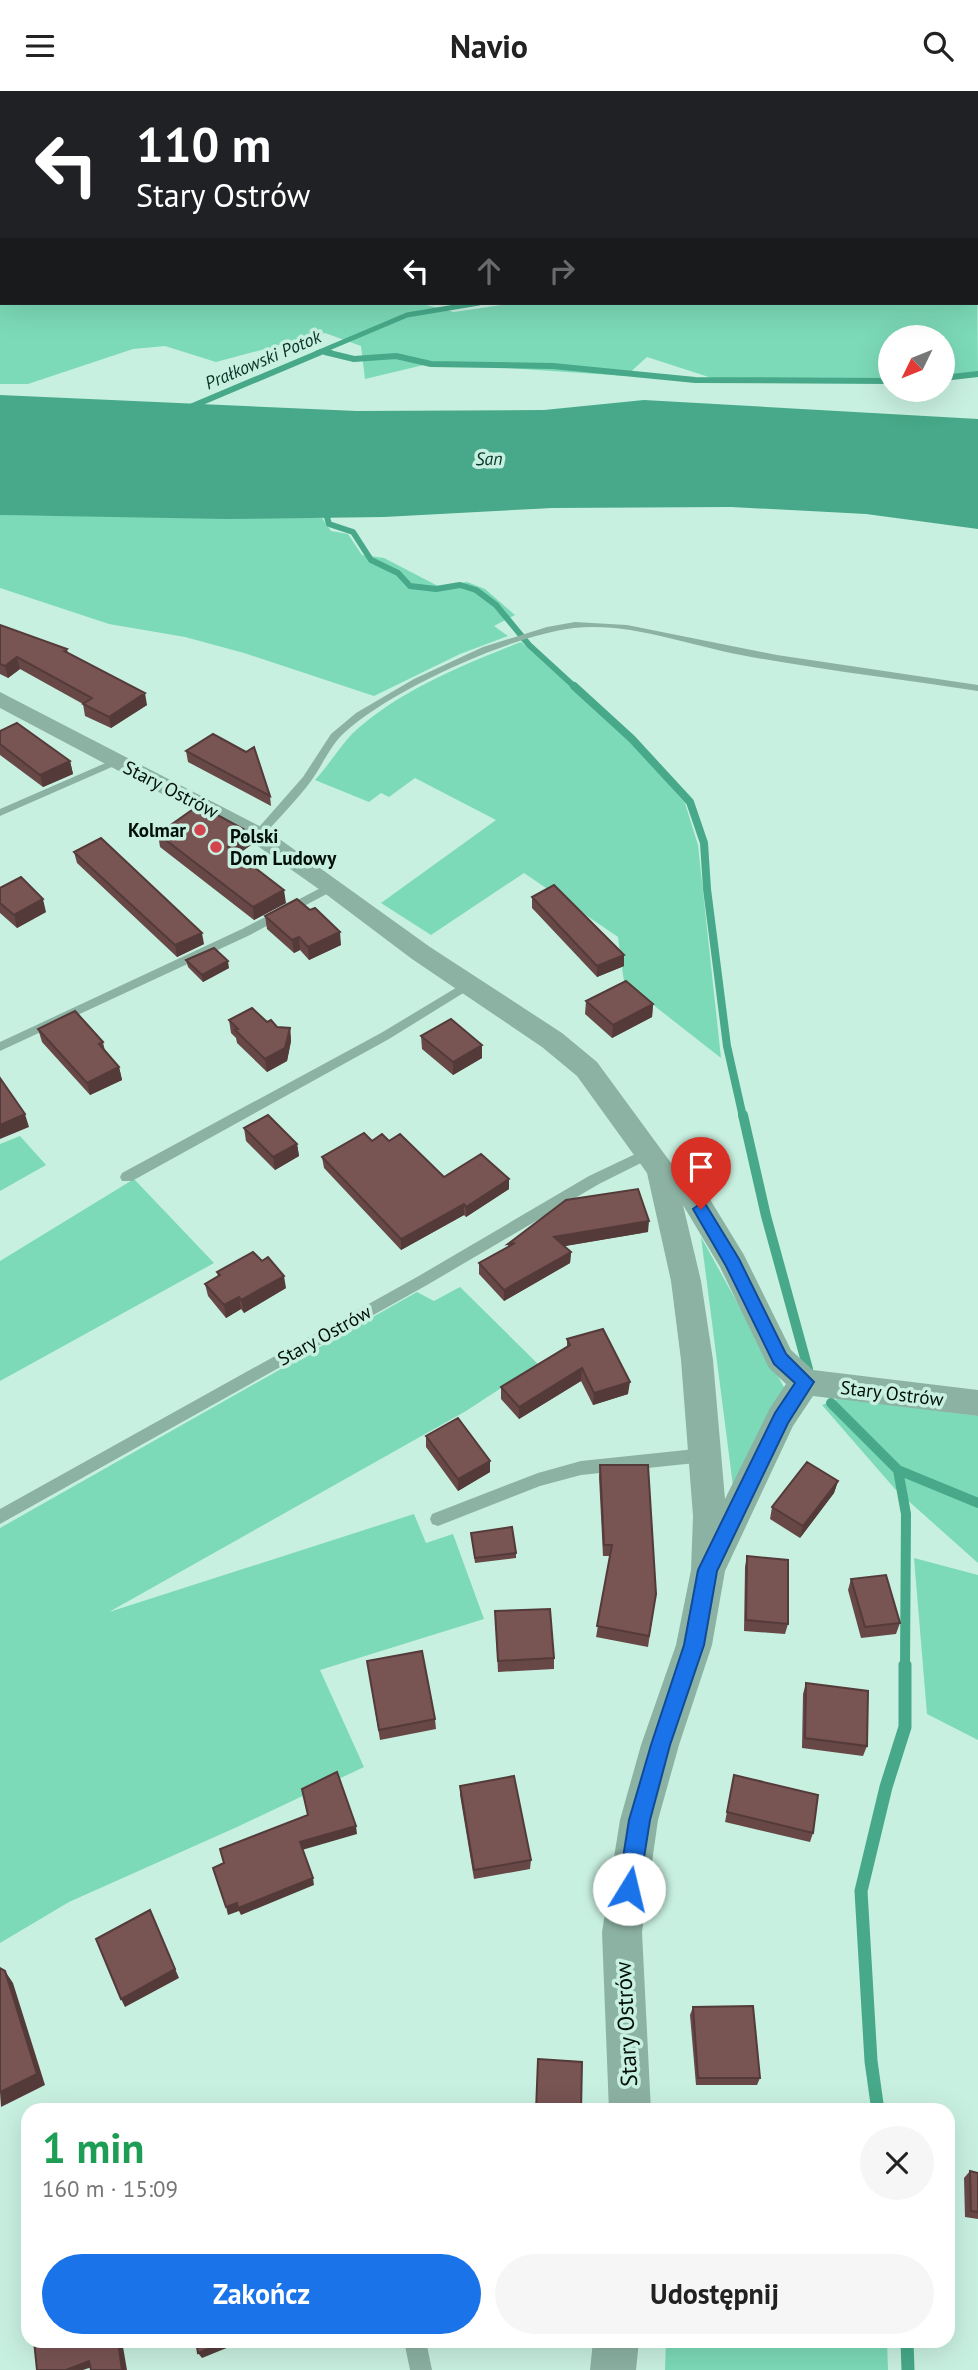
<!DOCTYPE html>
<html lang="pl">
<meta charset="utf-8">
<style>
body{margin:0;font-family:"PT Sans",sans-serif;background:#f6f6f6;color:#222;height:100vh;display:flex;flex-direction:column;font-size:26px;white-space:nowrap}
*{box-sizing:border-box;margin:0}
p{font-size:23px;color:#767676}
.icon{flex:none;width:38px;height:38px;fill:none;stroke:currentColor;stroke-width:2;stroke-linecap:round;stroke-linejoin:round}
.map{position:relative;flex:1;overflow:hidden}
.side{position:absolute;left:21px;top:2012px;width:934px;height:245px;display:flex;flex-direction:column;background:#fff;border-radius:21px;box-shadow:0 7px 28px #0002}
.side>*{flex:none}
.hud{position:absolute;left:0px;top:0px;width:978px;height:214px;box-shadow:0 7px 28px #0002;background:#202124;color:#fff;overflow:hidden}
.needle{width:46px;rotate:227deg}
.controls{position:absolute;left:878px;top:234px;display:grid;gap:14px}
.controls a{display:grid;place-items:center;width:77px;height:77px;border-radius:50%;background:#fff;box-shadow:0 7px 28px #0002;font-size:35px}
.pin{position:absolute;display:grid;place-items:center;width:60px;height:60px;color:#fff;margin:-72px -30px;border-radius:50% 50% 50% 0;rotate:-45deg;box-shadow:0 0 7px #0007}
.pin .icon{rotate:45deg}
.me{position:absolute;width:77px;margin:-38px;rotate:9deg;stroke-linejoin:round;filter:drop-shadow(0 0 5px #0008)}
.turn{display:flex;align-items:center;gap:24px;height:147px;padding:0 21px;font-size:32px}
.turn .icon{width:91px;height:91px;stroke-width:2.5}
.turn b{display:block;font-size:49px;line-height:60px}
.lanes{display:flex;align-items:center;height:66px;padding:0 21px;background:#0003;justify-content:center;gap:35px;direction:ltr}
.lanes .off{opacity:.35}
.round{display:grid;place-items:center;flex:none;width:74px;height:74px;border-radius:37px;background:#f6f6f6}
.head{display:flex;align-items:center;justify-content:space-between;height:119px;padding:0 21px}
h1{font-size:42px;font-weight:700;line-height:52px;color:#1e9e55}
.action{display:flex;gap:14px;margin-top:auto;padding:14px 21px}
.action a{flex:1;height:80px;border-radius:42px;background:#1a73e8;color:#fff;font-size:28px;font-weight:700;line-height:80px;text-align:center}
.action a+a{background:#f6f6f6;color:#222}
header{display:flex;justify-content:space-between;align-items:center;height:91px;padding:0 21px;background:#fff;font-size:32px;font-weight:700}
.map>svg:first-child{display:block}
</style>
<header><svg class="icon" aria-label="menu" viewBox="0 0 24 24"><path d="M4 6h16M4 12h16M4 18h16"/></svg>Navio<svg class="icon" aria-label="search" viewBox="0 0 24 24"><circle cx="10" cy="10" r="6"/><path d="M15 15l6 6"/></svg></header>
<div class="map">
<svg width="978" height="2279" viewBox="0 0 978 2279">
<rect width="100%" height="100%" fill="#c8f0e0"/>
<path fill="#7cdab8" d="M0,0l149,2h-147v210h416l36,9 61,-9h461l1,-36 1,110 -35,2v-41h-52v41l-173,1 -71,-23 -21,19 -194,-13 -67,16 -4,-33 -36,-13 -109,29 -51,-16 -32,3 -105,35h-28z
M0,424l322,3 9,13 17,3 14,21 22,3 54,28 29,-4 18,7 30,26 -21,11 14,10 -48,18 -86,42 -130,-43 -59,-16 -76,-13 -109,-36z
M521,551l108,98 56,63 13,42 23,213 -97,-76 -6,-45 -94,-64 -93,62 -50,-32 115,-83 -81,-42 -26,19 -8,-4 -12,9 -54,-22c13,-14 24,-32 37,-46 46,-43 111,-69 169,-92z
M20,1045l26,29 -46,26v-47z
M134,1088l80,84 -214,118v-120z
M701,1146l84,152 -52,97z
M460,1196l78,77 -72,47 -357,201 305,-98 12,29 27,-9 31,85 -164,51 44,97 -127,60 -168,75 -69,41v-415l417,-236 17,9z
M840,1307l138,18v147l-83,-74 -73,-84z
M914,1467l64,17v165l-51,-26z
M666,2251h221l1,28h-223z"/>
<path fill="#47a989" d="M0,304l357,16 187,-1 100,-10 334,19v110l-112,-15 -135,-7 -179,1 -168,9 -157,2 -227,-4z"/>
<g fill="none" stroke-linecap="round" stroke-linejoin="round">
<path stroke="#47a989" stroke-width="5" d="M925,2l2,-2
M323,260l9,2
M317,262l90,-38 72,-12"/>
<path stroke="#47a989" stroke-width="6" d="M325,261l29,7 42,-3 35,8 122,2 142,14 196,1
M943,287l35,-4
M188,317l133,-56
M336,419l-9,7 2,7 24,8 18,28 27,13 12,13 26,3 24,-4 16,5 20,15 33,40 47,43"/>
<path stroke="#47a989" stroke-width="8" d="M574,595l58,53 58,63 14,41 3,46 20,157 16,71"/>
<path stroke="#47a989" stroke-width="10" d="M743,1024l23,101 42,153
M831,1312l67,67 80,33
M898,1379l8,44 -1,153"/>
<path stroke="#47a989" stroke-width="13" d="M878,2020l-7,-50 -10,-170 25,-104 19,-60v-62
M907,2250l1,29"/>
<path fill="#8cb2a3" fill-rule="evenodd" d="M575,531l52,3 150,30 201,30v6c-79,-12 -158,-21 -237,-36 -54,-10 -111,-33 -167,-27 -62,7 -184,62 -230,105 -14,13 -22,33 -33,48 -15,20 -33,38 -49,56h-8l-2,-2 51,-58 28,-43 25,-21 58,-34 69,-32 64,-20z
M117,667l4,1v4l-121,53v-7z
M332,791l4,1v6l-86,46 -250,116v-9l242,-113z
M469,889l4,1 2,3 -2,3 -84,52 -257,142h-10l-2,-4 2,-4 259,-140z
M648,1057l5,1 2,4 -2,4 -54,27 -172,101 -427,239v-15l417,-232 172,-101z
M705,1357l5,2 3,5 -3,5 -5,2 -124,13 -41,11 -102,40 -6,-2 -2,-5 2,-5 106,-41 43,-12z
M404,2250h22l6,29h-22z"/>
<path fill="#8cb2a3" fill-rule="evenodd" d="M0,601l267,138 163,117 132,86 35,29 74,101 29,20 44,72 47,95 22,20 165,20v26l-165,-20 -20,30 -68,145 -13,74 -33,100 -21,75 -16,112 9,179h-42l-7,-179 18,-112 21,-75 35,-100 15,-75 2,-54 -12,-156 -10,-79 -24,-108 -70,-97 -35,-29 -130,-88 -89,-67 -74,-52 -249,-132zM683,1114l37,62 49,101 17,16 -16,24 -45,91 -12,-139 -12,-79z
M593,2250h46l-3,29h-46z"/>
</g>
<path fill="#674847" d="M0,534l67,24 1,4 79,52 -36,23 -26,-12 -2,-12 -63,-35 -12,9 -8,-4z
M0,640l70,30 3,13 -30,13 -43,-32z
M186,660l84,45 1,10 -83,-44z
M158,743l93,11 -13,9 48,49 -32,17 -94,-73z
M74,761l130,92 -27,13 -100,-94z
M0,797l46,24 -29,16 -17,-15z
M532,806l92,58v11l-27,11 -65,-69z
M265,825l76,29 -32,15 -9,-10 -6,3 -27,-24z
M186,869l43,8 -26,14 -15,-15z
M586,910l67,3 -1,13 -40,21 -27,-24z
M229,929l38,2 10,5 13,1 1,13 -4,20 -20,11 -30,-29 -1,-5 -5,-5z
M38,938l65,13 2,9 14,16 3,13 -32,15 -48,-53z
M421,945l61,22 -29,17 -31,-26z
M244,1037l53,16 2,12 -24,14 -29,-29z
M372,1050h17l55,36 65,12 -43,28 -2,-2 -63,35 -77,-82 -2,-11z
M648,1141l-84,14 7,6 -1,11 -66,38 -25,-27v-11l29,-16v-3z
M217,1181l69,16 -42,25 -3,-4 -15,9 -18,-22 -3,-12 13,-7z
M567,1248l61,55 -35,11 -12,-24 -62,38 -18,-20v-12l66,-40z
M426,1345l64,25v11l-32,19 -32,-44z
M600,1374l56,129 -8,53 -52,-10 14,-81h-7l-4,-79z
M838,1390l-4,12 -34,45 -30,-19 2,-12z
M471,1442l45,20v5l-41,5z
M747,1465l41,68 -3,10 -41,-3 1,-64z
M851,1488l49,44 -4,11 -35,4 -13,-48z
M495,1520l59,47v11l-56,3z
M367,1570l68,58 1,10 -56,11z
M806,1592l61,63 -4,10 -61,-8 1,-54z
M734,1684l79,58 -3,9 -85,-20z
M460,1695l71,74 -1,9 -56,10 -14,-84z
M693,1916l67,71 -3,7h-61l-6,-70z
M970,2080l8,2v46l-13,-2 -1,-39z"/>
<path fill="#543b3a" d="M17,566l3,12 -12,9 -3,-12z
M145,602l2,12 -36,23 -2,-11z
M70,670l3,13 -30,13 -3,-12z
M249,741l2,13 -21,15 -2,-13z
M284,799l2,13 -32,17 -1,-13z
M43,808l3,13 -29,16 -3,-13z
M340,841l1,13 -32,15 -1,-13z
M202,842l2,11 -27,13 -2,-12z
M299,846l1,13 -6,3 -2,-13z
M624,864v11l-27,11v-11z
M228,870l1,7 -26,14 -1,-7z
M653,913l-1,13 -40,21 1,-13z
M290,937l1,13 -4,20 -20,11 -2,-13z
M482,954v13l-29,17v-13z
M119,976l3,13 -32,15 -3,-12z
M25,1023l4,13 -29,12v-14z
M297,1053l2,12 -24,14 -2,-13z
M509,1088v10l-43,28v-10z
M464,1113v11l-63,35v-11z
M649,1130l-1,11 -94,16v-11z
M571,1161l-1,11 -66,38v-11z
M284,1185l2,12 -42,25 -3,-13z
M239,1206l2,12 -15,9 -2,-13z
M582,1277l-1,13 -62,38v-12z
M630,1291l-2,12 -35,11 1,-12z
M490,1370v11l-32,19v-12z
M838,1390l-4,12 -34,45 3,-12z
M356,1735l1,8 -55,16 -2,-8z
M313,1787l1,7 -73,30 -2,-4 -11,4 -2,-8z
M154,1828l25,59 -54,29 -4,-8z
M5,1880l8,12 32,102 -44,22 -1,-15z
M118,2250h4l5,29h-5z
M229,2250h5v4l-32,13 -4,-5z
M89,2270l6,5 -12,4h-17z"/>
<path fill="#785453" stroke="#543b3a" stroke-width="2" d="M0,534l67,24 -3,2 81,42 -36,24 -26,-13 9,-6 -75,-41 -12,9 -5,-2z
M17,632l53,38 -30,14 -40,-31v-13z
M213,643l33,18 8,-5 16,49 -84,-45z
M199,714l50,27 -21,15 56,43 -31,17 -95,-73z
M101,747l101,95 -27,12 -101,-93z
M21,786l22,22 -29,16 -14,-12v-15z
M554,794l70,70 -27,11 -65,-69z
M297,808l13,11 5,-2 25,24 -32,15 -9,-10 -7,3 -27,-24z
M214,857l14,13 -26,14 -16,-15z
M626,890l27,23 -40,21 -27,-24z
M252,917l15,14 4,-2 6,7 13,1 -5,20 -20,11 -30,-29 3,-1 -9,-9z
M75,920l28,31 -4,2 20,23 -32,16 -49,-54z
M451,928l31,26 -29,17 -32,-26z
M0,987l25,36 -25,11z
M268,1024l29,29 -24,13 -29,-29z
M364,1042l8,8 10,-7 7,7 11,-7 44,43 37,-23 28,25 -43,28 -2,-3 -63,35 -79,-82z
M638,1098l11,32 -95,16 17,15 -67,38 -25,-27 36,-20 -7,1 58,-44z
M253,1161l9,9 6,-4 16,19 -43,24 -2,-3 -15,8 -19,-21 15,-9 -3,-3z
M603,1238l27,53 -36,11 -12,-25 -63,39 -18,-20 69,-42 -3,-6z
M458,1327l32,43 -32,18 -32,-43z
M807,1371l31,19 -35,45 -31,-19z
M600,1374h48l8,129 -7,42 -52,-10 15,-81h-8z
M512,1436l4,26 -41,5 -4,-25z
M747,1465l41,4v64l-42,-4z
M886,1484l14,48 -35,4 -14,-48z
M550,1518l4,49 -56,3 -3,-50z
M422,1560l13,68 -56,11 -12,-69z
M806,1592l62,8 -1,55 -62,-8z
M337,1681l19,54 -56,16 13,36 -75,30 -1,-5 -11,4 -13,-39 11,-5 -4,-14 88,-34 -6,-26z
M734,1684l84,20 -5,38 -86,-21z
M514,1685l17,84 -57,10 -14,-84z
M150,1819l25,59 -54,30 -25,-60z
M0,1877l5,3 32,103 -37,18z
M753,1915l7,72h-62l-5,-71z
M538,1968l44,3 -1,49h-45z
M709,2015l1,5h-34v-3z
M970,2080l8,2v39l-7,-1z
M34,2250h84l4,29h-31l-2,-9 -23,9h-29z
M196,2250h33l-31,12z"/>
<path fill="#1a73e8" stroke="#114b97" stroke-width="2" d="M701,1112l5,2 33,54 47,95 28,28 -26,41 -71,148 -13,74 -34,100 -20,75 -11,69 -3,7 -7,3 -7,-3 -4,-7 11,-69 22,-75 33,-100 14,-75 77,-157 20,-30 -21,-19 -48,-98 -33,-57z"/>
<g fill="#d4444e" stroke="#c8f0e0" stroke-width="2.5">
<circle cx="200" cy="739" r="7"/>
<circle cx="216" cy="756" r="7"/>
</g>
<g text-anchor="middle" stroke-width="7" stroke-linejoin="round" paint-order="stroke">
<g font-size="18" font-style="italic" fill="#073427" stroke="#c8f0e0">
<text transform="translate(263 269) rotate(-23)" y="6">Prałkowski Potok</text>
<text transform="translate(489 368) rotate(-1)" y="6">San</text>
</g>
<g font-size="19" fill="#020f0a" stroke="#c8f0e0">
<text transform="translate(171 698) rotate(27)" y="7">Stary Ostrów</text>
<text transform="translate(324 1244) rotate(-29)" y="7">Stary Ostrów</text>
<text transform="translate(892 1302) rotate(7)" y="7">Stary Ostrów</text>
</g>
<g font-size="19" font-weight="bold" fill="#020f0a" stroke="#c8f0e0" text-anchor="end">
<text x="186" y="746">Kolmar</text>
<text x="230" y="752" text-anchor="start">Polski<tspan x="230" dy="22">Dom Ludowy</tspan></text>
</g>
<g font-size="23" fill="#020f0a" stroke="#c8f0e0">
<text transform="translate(626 1933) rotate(-93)" y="8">Stary Ostrów</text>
</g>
</g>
</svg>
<div class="controls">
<a><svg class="needle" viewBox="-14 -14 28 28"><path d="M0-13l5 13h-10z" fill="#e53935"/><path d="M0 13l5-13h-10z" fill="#767676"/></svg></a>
</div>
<div class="pin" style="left:701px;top:1118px;background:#d93025"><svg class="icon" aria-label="arrive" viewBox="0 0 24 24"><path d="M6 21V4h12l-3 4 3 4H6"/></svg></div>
<svg class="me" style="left:629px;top:1798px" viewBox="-20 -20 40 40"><circle r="19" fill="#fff"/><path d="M0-13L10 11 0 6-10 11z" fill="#1a73e8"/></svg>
<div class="hud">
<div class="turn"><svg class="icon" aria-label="left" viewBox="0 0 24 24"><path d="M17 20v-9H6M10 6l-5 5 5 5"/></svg><div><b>110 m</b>Stary Ostrów</div></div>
<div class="lanes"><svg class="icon" aria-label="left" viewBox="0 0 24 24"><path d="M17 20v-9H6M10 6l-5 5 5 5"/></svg><svg class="icon off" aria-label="ahead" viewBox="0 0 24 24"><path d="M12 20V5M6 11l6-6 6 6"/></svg><svg class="icon off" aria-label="right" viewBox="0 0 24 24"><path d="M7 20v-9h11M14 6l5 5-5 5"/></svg></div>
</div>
<section class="side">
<div class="head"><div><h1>1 min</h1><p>160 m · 15:09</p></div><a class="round"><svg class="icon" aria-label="close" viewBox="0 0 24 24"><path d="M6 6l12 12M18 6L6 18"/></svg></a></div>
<div class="action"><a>Zakończ</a><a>Udostępnij</a></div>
</section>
</div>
